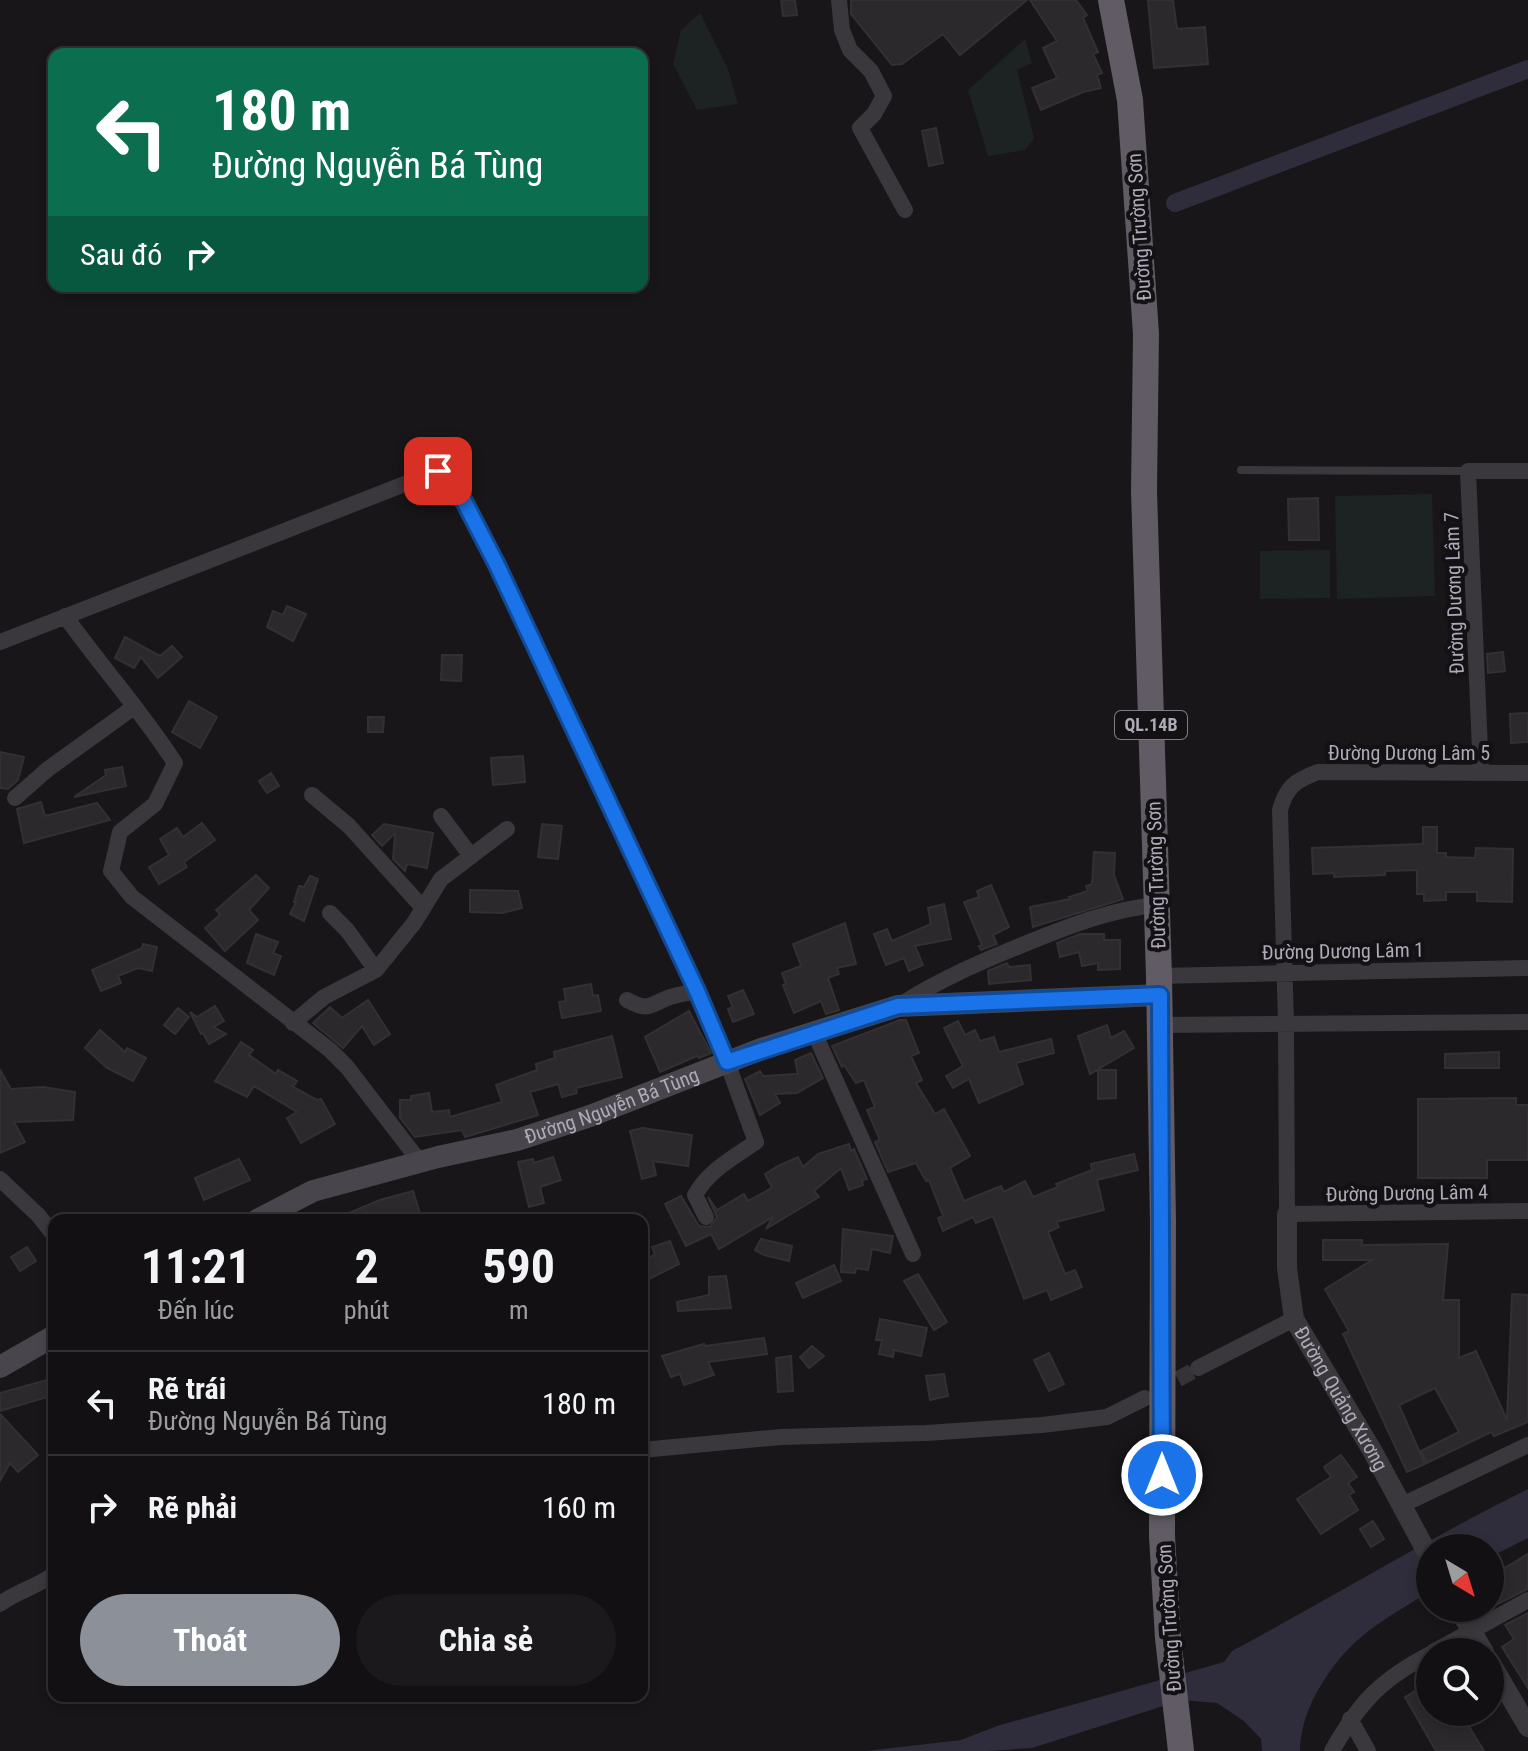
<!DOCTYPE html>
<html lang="vi">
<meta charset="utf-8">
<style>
body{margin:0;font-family:"Roboto Condensed",sans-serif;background:#1b191b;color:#f1f3f6;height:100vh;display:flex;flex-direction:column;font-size:30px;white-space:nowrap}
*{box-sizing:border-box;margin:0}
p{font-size:26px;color:#9c9d9f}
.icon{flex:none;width:44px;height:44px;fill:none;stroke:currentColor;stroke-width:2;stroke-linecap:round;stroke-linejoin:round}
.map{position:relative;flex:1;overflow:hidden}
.panel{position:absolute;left:48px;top:1214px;width:600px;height:488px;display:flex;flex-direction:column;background:#121012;border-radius:16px;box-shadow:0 4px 12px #0003,0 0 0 2px #313032}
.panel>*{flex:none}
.top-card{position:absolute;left:48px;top:48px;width:600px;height:244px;border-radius:16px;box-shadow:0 4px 12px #0003,0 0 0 2px #313032;background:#0b6e4f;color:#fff;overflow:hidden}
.needle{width:52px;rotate:142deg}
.buttons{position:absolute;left:1416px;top:1534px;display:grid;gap:16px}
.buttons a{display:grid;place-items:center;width:88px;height:88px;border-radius:50%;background:#121012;box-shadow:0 4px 12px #0003,0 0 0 2px #313032;font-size:40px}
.pin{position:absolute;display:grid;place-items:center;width:68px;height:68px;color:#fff;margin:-34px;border-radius:16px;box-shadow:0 4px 12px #0006}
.me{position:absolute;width:88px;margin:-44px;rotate:0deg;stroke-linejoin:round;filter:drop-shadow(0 0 6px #0008)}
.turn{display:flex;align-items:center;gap:28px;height:168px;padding:0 32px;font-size:36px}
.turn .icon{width:104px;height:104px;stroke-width:2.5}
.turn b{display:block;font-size:56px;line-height:68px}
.then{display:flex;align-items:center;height:76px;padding:0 32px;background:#0003;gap:16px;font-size:30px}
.eta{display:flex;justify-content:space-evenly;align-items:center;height:136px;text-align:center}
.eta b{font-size:48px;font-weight:700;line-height:56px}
.primary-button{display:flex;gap:16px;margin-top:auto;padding:16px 32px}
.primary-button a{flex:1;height:92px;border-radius:48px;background:#8c9099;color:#fff;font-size:32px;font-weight:700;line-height:92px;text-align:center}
.primary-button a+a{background:#1b191b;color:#f1f3f6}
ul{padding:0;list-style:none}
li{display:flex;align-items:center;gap:24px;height:104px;padding:0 32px;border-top:2px solid #313032}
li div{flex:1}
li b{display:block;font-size:30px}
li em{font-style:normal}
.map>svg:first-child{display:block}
</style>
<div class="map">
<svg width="1528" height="1751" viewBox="0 0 1528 1751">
<rect width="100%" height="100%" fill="#181618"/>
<path fill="#1c2322" d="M700,13l28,56 10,35 -41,6 -24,-46 8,-34z
M1025,39l7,24 -15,7 17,68 -9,12 -37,6 -20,-66z
M1432,494l3,102 -98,3 -2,-103z
M1330,550v48l-70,1v-48z"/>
<path fill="#2f2d3c" d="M1528,1489v49l-38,19v-9h-60v43c-21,14 -44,26 -64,42 -33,26 -66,75 -66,118h-38l-1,-12 -17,-18 -27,-18 -35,-3 -150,48 -43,3h-123l95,-11 36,-14 227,-64 8,-11c99,-53 195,-112 296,-162z"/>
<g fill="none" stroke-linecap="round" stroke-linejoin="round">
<path stroke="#2f2d3c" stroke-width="18" d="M1175,203l353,-134"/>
</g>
<path fill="#2b292c" stroke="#333034" stroke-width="2" d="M781,0h14l2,15 -14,1z
M851,0h176l-67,55 -17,-21 -41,30 -10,1 -41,-51z
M1030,0h46l11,15 -4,3 15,34 -5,2 9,19 -5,2 4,13 -18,4 -42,18 -9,-22 25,-10 -14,-30 14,-7z
M1148,0h25l4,29 28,-2 3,37 -54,4z
M936,128l7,35 -14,3 -7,-35z
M1318,498l1,42h-30l-1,-41z
M287,606l19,8 -13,27 -26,-14 6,-16 10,4z
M125,637l35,19 12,-10 10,11 -24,21 -17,-21 -7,11 -19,-10z
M1503,652l2,19 -17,2 -1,-19z
M442,655h20l-1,26 -20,-1z
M189,701l28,16 -17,31 -28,-16z
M1528,713v29l-17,1 -1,-29z
M368,717h16l-1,15h-15z
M0,752l24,5 -6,23 -10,9 -8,-1z
M523,756l2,26 -32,3 -2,-27z
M122,767l4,19 -52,11 32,-22 -1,-5z
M271,773l8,13 -12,7 -8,-12z
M41,802l4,14 52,-13 13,17 -86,23 -7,-34z
M202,823l13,17 -31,22 3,5 -28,17 -10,-17 20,-12 -9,-16 17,-11 6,9z
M384,824l49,9 -6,35 -20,-4 -2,7 -12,-12 2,-26 -13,13 -10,-11z
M542,824l20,2 -4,33 -20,-2z
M1423,827h14v26h9v4l29,1 1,-10 37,1 -1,53 -35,-1v-9h-31v8l-22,1v-7h-7v-24l-32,1v4l-51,2v-4l-21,1 -1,-26 111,-4z
M1094,852l21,1 -1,22 9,24 -90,28 -3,-20 40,-8 -1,-2 19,-6 -2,-5 6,-2z
M256,875l13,13 -20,22 9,10 -33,31 -20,-23 15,-13 -4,-5z
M310,876l8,3 -14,42 -14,-7 6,-12h-2l5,-16 5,1z
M991,885l18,42 -16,8 4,9 -16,6 -2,-4 3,-1 -18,-43 15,-5 -2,-6z
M470,890l48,1 4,17 -20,5 -32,-1z
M944,904l7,35 -36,7 8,19 -14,6 -5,-13 -18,7 -12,-31 13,-5 5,12 39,-17 -3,-16z
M845,923l11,41 -19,4 2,6 -11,4 11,32 -13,4 -5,-13 -27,12 -11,-28 3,-1 -4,-11 19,-7 -8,-22z
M256,934l22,8 -5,11 8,3 -7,19 -27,-12z
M1080,934h24v6h16v29l-22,1v-7l-16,3 -3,-14 -19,5 -3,-14z
M143,944l14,3 -5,24 -14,-3 -20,8 3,7 -20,8 -9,-21 50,-22z
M1007,963l2,4 21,-2 1,15 -42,4 -1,-13z
M591,984l2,12 5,-1 3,16 -39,7 -3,-16 7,-1 -2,-12z
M743,990l11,24 -21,8 -5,-13 5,-2 -5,-11z
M368,1000l22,34 -16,11 -12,-19 -19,22 -30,-25 17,-16 12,11z
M215,1006l9,15 -10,6 12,7 -17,10 -6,-11 -2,1 -11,-22 7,5z
M178,1008l11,9 -14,17 -11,-9z
M689,1011l22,42 -12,5 -2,-2 -37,16 -15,-35z
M900,1020h6l13,33 -8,3 11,24 -6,3 19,31 9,-5 26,47 -20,12 14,33 37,-15 3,6 21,-11 8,16 25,-10 -2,-3 36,-14 -1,-6 43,-10 4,16 -41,10 7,30 -48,12 3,5 -11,5 17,42 10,-4 7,17 -31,13 -4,-10 -23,9 -31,-83 -17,7 -3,-6 -30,14 -5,-13 5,-2 -14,-36 -3,1 -10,-18 -28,9 -13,-30 5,-2 -13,-30 8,-3 -11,-27 -8,3 -12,-18 -2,2 -10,-21z
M958,1021l7,14 10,-5 5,11 14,-4 5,15 52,-13 3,14 -38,10 7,21 -44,19 -10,-24 -16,9 -7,-12 17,-10 -19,-38z
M1107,1025l4,13 13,-7 10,17 -44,26 -12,-38z
M100,1030l25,22 2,-4 19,10 -13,23 -26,-13 -22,-20z
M612,1036l10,41 -46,11 1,5 -15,4 -4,-13 -28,8 8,23 -73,22 -3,-7 -47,7 -15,-19v-18h11v-4l18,-3 3,19 17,-2 1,7 52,-15 -6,-17 41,-15 -1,-6 19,-6 -1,-6z
M241,1042l12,8 -4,5 27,19 2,-4 19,11 -4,6 24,13 4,-1 14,25 -34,19 -14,-25 10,-6 -43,-26 -7,11 -32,-16z
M1499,1052v16h-54v-14z
M811,1053l12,25 -26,15 -22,1 5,9 -20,12 -15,-36 15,-8 3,5 35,-2 -3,-14z
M0,1070l11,19 32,-2 32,5 -2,28 -59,2 11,20 -25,11z
M1098,1070h18v28l-18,1z
M1516,1098v7h12v55h-41v18h-69v-79z
M642,1128l50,7 -4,31 -35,-5 3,14 -14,4 -12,-48z
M849,1144l2,7 3,-2 13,30 -5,1 1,5 -14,5 -8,-22 -27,23 5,6 -53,32 7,-12 -54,32 -8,-15 -25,12 -21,-42 16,-8 18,30 11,1 7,-10 -9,-20 9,13 27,-16 4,7 24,-13 -7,-14 13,-8 20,-9 5,10 15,-13z
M553,1157l8,23 -21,7 4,16 -15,4 -11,-45 15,-3 1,4z
M239,1159l11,21 -46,20 -9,-22z
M413,1191l9,29h-90l48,-20z
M843,1229l50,7 -3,17 -18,-4 -4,21 -12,-2 -1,5 -14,-1z
M761,1239l31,7 -3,15 -25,-6 -9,-5z
M1323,1240h39v5l86,-1 -5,56h16v58l17,-7 31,69 5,-126 16,1v127l-34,14 -3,-4 -64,31 -6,-12 38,-19 -24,-44 -36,17 26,59 -18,8 -64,-138 6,-3 -24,-42 47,-29h-49z
M670,1241l9,23 -32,16 -5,-20 13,-5 -3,-8z
M27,1247l9,14 -16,10 -9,-14z
M834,1265l7,16 -38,17 -7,-15z
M918,1274l29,48 -13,8 -30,-49z
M726,1276l5,32 -53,3 -1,-9 32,-7v-18z
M880,1319l47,9 -6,28 -27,-6 -1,7 -14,-3 3,-14h-6z
M764,1338l3,16 -59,8 6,13 -30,10 -4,-11 -9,3 -9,-21 42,-12 1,2z
M812,1346l12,10 -15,12 -9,-11z
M1049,1353l15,31 -15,7 -15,-31z
M791,1356l2,35 -15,1 -2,-34z
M944,1374l4,22 -18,4 -4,-24z
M54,1378v17l-54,16v-18z
M0,1414l38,41 -20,17 -8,-9 -10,18z
M1341,1455l16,22 -9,6 6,9 -5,3 9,15 -37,24 -24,-35 34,-22 -7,-10z
M1373,1521l11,18 -13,8 -11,-18z
M1528,1554v35l-38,19v-27l15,-9 -2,-3z
M1528,1613v75l-26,-41 12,-8 -9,-14z
M1430,1682v30h59l-21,13 16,26h-48l-31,-54z"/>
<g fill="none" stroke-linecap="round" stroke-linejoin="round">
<path stroke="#363338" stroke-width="16" stroke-dasharray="16 8" stroke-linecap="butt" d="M1157,1391l41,-23"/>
<path stroke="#3a373d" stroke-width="8" d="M1241,470l227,1"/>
<path stroke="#3a373d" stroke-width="16" d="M839,0l3,30 8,20 21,21 13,25 -10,18 -14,14 45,82
M65,616c36,50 77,96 110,147l-20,41 -35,28 -9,39 21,26 198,153 17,17 73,95
M0,642l438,-171 8,-1 51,95 200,426 30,71 29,80c-22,15 -48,29 -61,53l11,22
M1481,773l-13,-302h60
M1528,773l-210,-1c-22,8 -32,15 -38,38l6,214 1,190 241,-3
M312,795l37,31 74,82
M15,798l33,-29 86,-62
M441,816l30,40
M330,913l17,17 29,40
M1159,976l369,-8
M627,1000c22,12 22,5 43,-3 9,-3 18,-4 27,-6
M900,1005c40,-26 83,-44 127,-62 42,-17 85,-34 130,-38
M293,1023l31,-26 52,-27 38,-47 27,-44 66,-50
M1160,1025l368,-3
M814,1032l99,222
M0,1179l38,36 16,20
M1198,1368l96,-49
M642,1450l139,-13 145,-4 116,-8 65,-8 38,-19
M1402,1505l126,-60
M0,1604c17,-13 37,-17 54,-30
M1433,1652l95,-52
M1350,1719l18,32
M1332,1751c27,-48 48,-71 98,-97"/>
<g stroke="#3a373d" stroke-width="20">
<path id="s1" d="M1287,1214v54l7,51 79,133 57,106"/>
<path d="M1458,1608l26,44"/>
<path d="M1490,1662l38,65"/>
</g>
<g stroke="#49454d" stroke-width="22">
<path id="s2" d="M257,1220l56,-29 125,-34 79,-17 73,-24 171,-67 137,-43 262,-11"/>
<path d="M0,1367l54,-31"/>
</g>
<path stroke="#605b65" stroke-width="26" d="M1111,0l19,100 16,234 -2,157 15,485 4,246 -1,314 6,102 13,113"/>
</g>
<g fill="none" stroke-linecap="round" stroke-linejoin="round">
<defs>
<path id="route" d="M438,471l8,-1 5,6 46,89 200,426 30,71 171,-56 262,-11 2,480"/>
</defs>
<use href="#route" stroke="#114b97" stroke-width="20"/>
<use href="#route" stroke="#1a73e8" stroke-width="14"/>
</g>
<g text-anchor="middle" stroke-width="8" stroke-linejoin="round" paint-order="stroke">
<rect fill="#131113" stroke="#807b86" stroke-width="2" x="1115" y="711" width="72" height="28" rx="6"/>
<g font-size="18" font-weight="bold" fill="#afa9b8">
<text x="1151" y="731">QL.14B</text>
</g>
<g font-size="20" fill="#afa9b8" stroke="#131113">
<text transform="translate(1139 227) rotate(-94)" y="7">Đường Trường Sơn</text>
<text transform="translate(1454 593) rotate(-92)" y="7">Đường Dương Lâm 7</text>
<text x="1409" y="760">Đường Dương Lâm 5</text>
<text transform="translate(1156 875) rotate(-92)" y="7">Đường Trường Sơn</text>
<text transform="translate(1343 951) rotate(-1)" y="7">Đường Dương Lâm 1</text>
<text dy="7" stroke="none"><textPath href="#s2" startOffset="374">Đường Nguyễn Bá Tùng</textPath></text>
<text transform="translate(1407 1193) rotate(-1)" y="7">Đường Dương Lâm 4</text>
<text dy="7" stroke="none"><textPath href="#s1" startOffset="198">Đường Quảng Xương</textPath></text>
<text transform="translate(1169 1618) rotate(-94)" y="7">Đường Trường Sơn</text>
</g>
</g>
</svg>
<div class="buttons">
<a><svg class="needle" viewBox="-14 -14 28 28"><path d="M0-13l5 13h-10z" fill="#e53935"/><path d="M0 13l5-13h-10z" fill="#9c9d9f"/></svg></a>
<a><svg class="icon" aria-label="search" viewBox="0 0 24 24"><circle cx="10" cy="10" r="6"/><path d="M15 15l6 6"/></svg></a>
</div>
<div class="pin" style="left:438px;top:471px;background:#d93025"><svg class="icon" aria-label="arrive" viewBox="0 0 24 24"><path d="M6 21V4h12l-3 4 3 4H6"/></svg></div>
<svg class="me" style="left:1162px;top:1475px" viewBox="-20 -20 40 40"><circle r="17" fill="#1a73e8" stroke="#fff" stroke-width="3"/><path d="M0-11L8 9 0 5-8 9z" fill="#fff"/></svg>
<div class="top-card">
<div class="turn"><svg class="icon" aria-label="left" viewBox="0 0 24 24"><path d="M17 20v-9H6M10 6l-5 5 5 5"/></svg><div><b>180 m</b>Đường Nguyễn Bá Tùng</div></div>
<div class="then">Sau đó<svg class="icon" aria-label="right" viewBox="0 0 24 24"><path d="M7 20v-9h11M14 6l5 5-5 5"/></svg></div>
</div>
<section class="panel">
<div class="eta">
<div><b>11:21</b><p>Đến lúc</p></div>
<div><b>2</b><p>phút</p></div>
<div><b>590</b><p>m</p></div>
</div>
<ul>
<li><svg class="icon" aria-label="left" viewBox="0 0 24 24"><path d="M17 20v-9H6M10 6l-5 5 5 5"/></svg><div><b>Rẽ trái</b><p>Đường Nguyễn Bá Tùng</p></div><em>180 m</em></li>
<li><svg class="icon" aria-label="right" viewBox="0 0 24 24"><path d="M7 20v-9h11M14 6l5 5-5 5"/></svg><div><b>Rẽ phải</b></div><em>160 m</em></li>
</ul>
<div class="primary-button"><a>Thoát</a><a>Chia sẻ</a></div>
</section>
</div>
